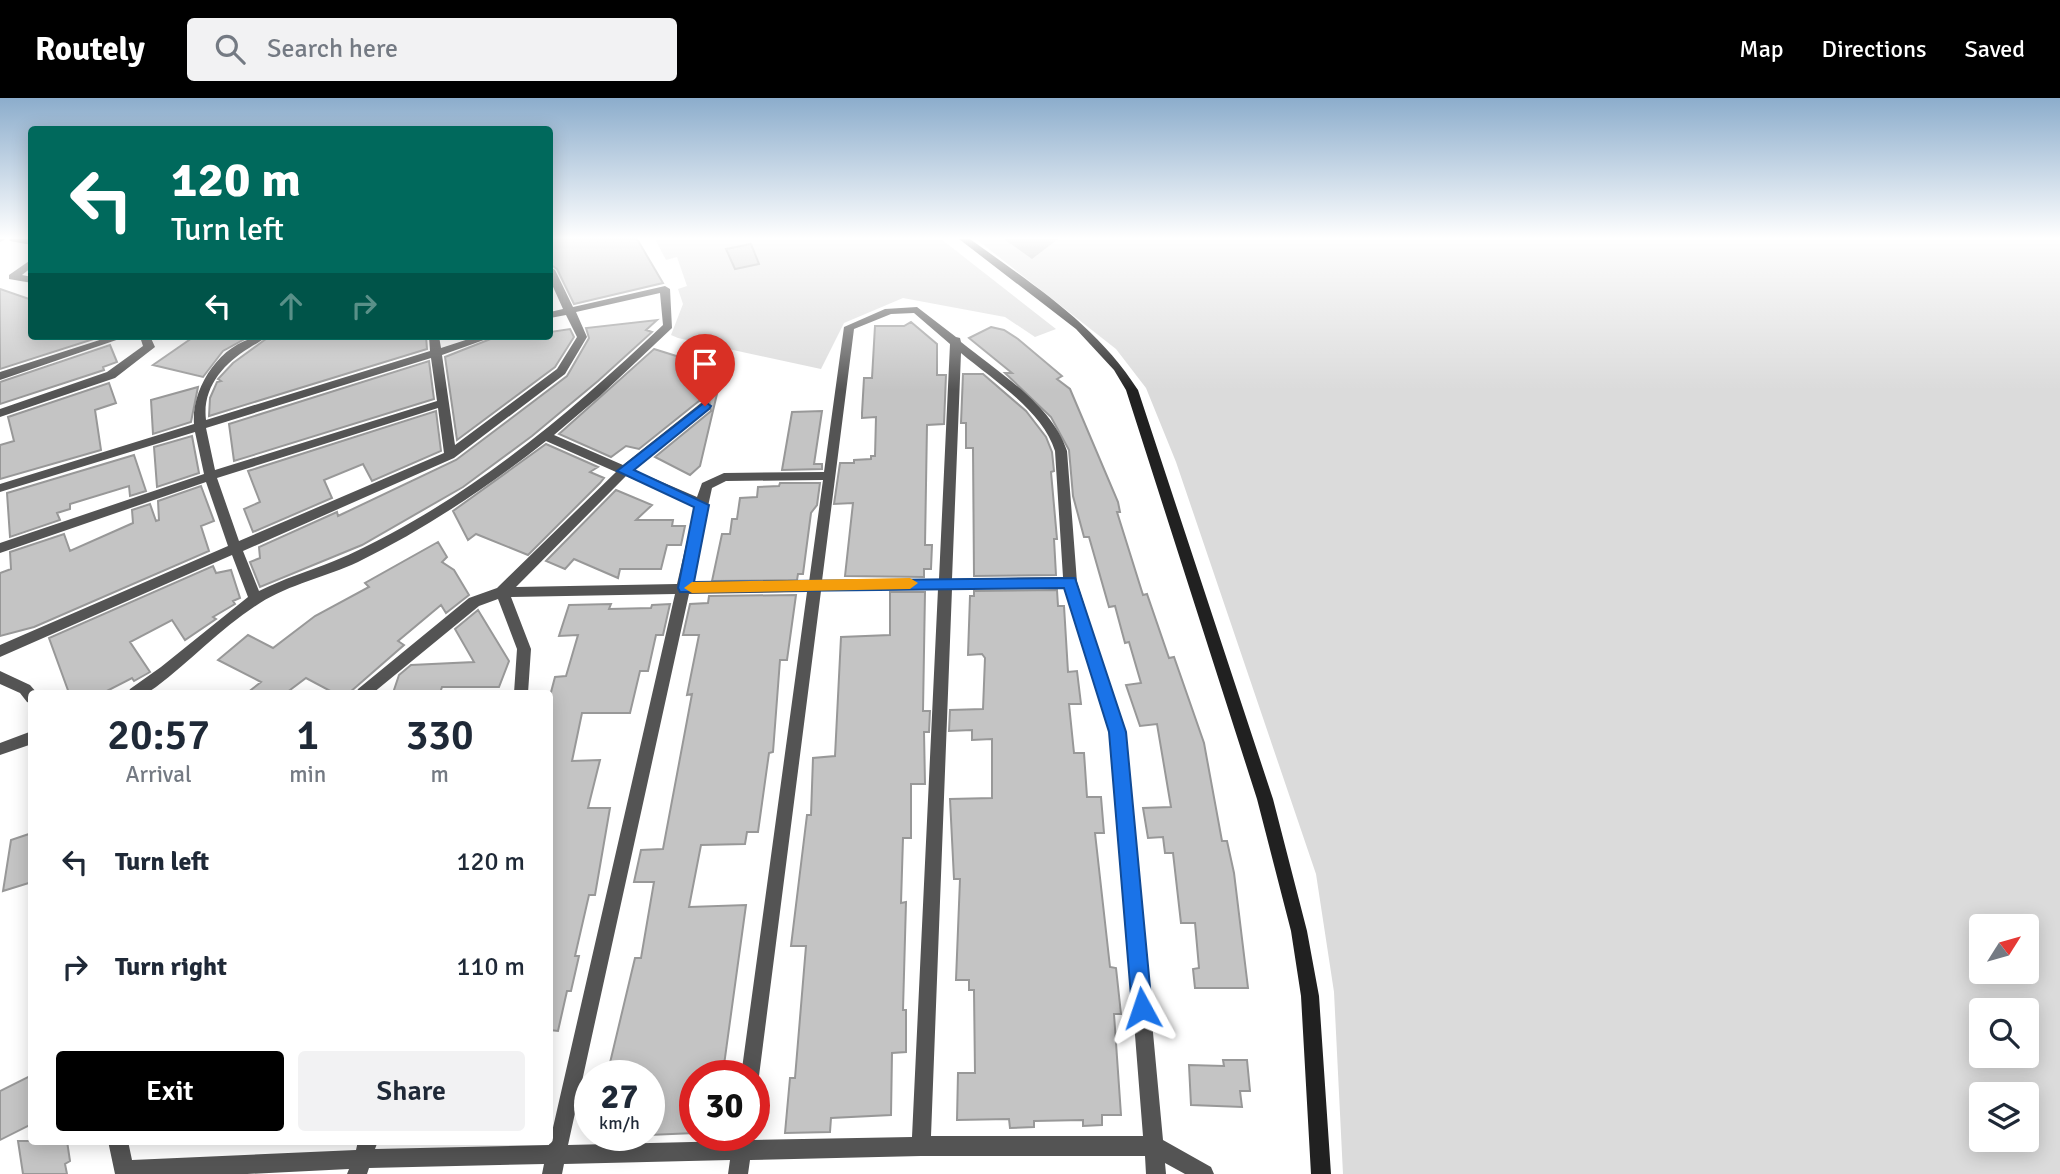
<!DOCTYPE html>
<style>
body{margin:0;font-family:Signika,sans-serif;background:#f2f2f3;color:#1f2937;height:100vh;display:flex;flex-direction:column;font-size:26px;white-space:nowrap}
*{box-sizing:border-box;margin:0}
p{font-size:23px;color:#747a83}
.icon{flex:none;width:38px;height:38px;fill:none;stroke:currentColor;stroke-width:2;stroke-linecap:round;stroke-linejoin:round}
.map{position:relative;flex:1;overflow:hidden}
.sheet{position:absolute;left:28px;top:592px;width:525px;height:455px;display:flex;flex-direction:column;background:#fff;border-radius:7px;box-shadow:0 4px 18px #0003}
.sheet>*{flex:none}
.guide{position:absolute;left:28px;top:28px;width:525px;height:214px;border-radius:7px;box-shadow:0 4px 18px #0003;background:#00695c;color:#fff;overflow:hidden}
.needle{width:46px;rotate:53deg}
.buttons{position:absolute;left:1969px;top:816px;display:grid;gap:14px}
.buttons a{display:grid;place-items:center;width:70px;height:70px;border-radius:7px;background:#fff;box-shadow:0 4px 18px #0003;font-size:35px}
.speed{position:absolute;left:574px;top:962px;display:flex;gap:14px;font-size:35px;font-weight:700;text-align:center}
.speed>*{display:grid;place-content:center;width:91px;height:91px;border-radius:50%;background:#fff;box-shadow:0 4px 18px #0003;line-height:1}
.speed small{font-size:18px;font-weight:400}
.speed .limit{border:10px solid #d22;background:#fff;color:#111}
.pin{position:absolute;display:grid;place-items:center;width:60px;height:60px;color:#fff;margin:-72px -30px;border-radius:50% 50% 50% 0;rotate:-45deg;box-shadow:0 0 7px #0007}
.pin .icon{rotate:45deg}
.me{position:absolute;width:77px;margin:-38px;rotate:355deg;stroke-linejoin:round;filter:drop-shadow(0 0 5px #0008)}
.turn{display:flex;align-items:center;gap:24px;height:147px;padding:0 28px;font-size:32px}
.turn .icon{width:91px;height:91px;stroke-width:2.5}
.turn b{display:block;font-size:49px;line-height:60px}
.lanes{display:flex;align-items:center;height:66px;padding:0 28px;background:#0003;justify-content:center;gap:35px;direction:ltr}
.lanes .off{opacity:.35}
.eta{display:flex;justify-content:space-evenly;align-items:center;height:119px;text-align:center}
.eta b{font-size:42px;font-weight:600;line-height:49px}
.action{display:flex;gap:14px;margin-top:auto;padding:14px 28px}
.action a{flex:1;height:80px;border-radius:7px;background:#000;color:#fff;font-size:28px;font-weight:600;line-height:80px;text-align:center}
.action a+a{background:#f2f2f3;color:#1f2937}
ul{padding:0;list-style:none}
li{display:flex;align-items:center;gap:21px;height:105px;padding:0 28px}
li div{flex:1}
li b{display:block;font-size:26px}
li em{font-style:normal}
header{display:flex;align-items:center;gap:42px;box-sizing:border-box;height:98px;padding:0 35px;background:#000;color:#fff}
header strong{font-size:33px}
nav{display:flex;gap:38px;margin-inline-start:auto;font-size:24px}
.search{width:490px;height:63px;background:#f2f2f3;display:flex;align-items:center;gap:18px;box-sizing:border-box;padding:0 24px;border-radius:7px;color:#747a83;font-size:26px}
.map>svg:first-child{display:block}
</style>
<header>
<strong>Routely</strong>
<div class="search"><svg class="icon" aria-label="search" viewBox="0 0 24 24"><circle cx="10" cy="10" r="6"/><path d="M15 15l6 6"/></svg>Search here</div>
<nav><a>Map</a><a>Directions</a><a>Saved</a></nav>
</header>
<div class="map">
<svg width="2060" height="1076" viewBox="0 0 2060 1076">
<rect width="100%" height="100%" fill="#fff"/>
<path fill="#dbdbdb" fill-rule="evenodd" d="M655,141h286l115,90 -21,8 -30,-20 -102,-19 -59,25 -23,46 -143,-31 -7,-3 12,-31 -5,-15 9,-3 -10,-29 -11,3z
M976,141h1084v935h-717l-9,-182 -18,-118 -140,-412 -30,-74 -30,-39zM1981,828h45v45h-45zM1981,912h45v45h-45zM1981,996h45v45h-45z"/>
<path fill="#a2a2a2" d="M1004,141h54l-26,20z"/>
<path fill="#c4c4c4" stroke="#989898" stroke-width="2" d="M550,141h87l26,44 -89,21 -17,-35 -7,-5z
M751,146l8,20 -24,5 -9,-20z
M0,191l32,11v36h71l-103,33z
M657,222l-11,10 6,2 -54,49 -66,55 -69,51 -101,58 -102,42 -10,-25 10,-4 -1,-11 78,-35 1,4 118,-56 111,-84 22,-38 -3,-10z
M911,224l26,22v31h9l-2,49 -17,1 -2,120h7l-1,24h-7v8l-79,-1 8,-73 -19,1 6,-41h14v-3l17,-1v-3h4l1,-39 -14,1v-5l2,-35h8l3,-52h29z
M991,229l13,3 14,9 44,37 -5,3 13,10 48,113 2,10h-3l26,83 4,-1 22,64 5,-1 30,86 18,98h5l7,32 14,115h-53l-2,-19 6,-1 -4,-45h-14l-8,-70h-8l-2,-16 -15,1 -5,-30 28,-1 -14,-83 -17,2 -14,-41 15,-2 -12,-41 -4,1 -10,-37 -6,1 -20,-70h-5l-11,-41 -4,-46 -18,-33 -46,-44h7l-43,-35z
M570,231l4,8 -19,30 -98,73 -12,-83 53,-21h52v-4z
M195,238h55l-27,15 -20,26 -50,-12z
M270,238h156l1,13 -218,67 1,-18 7,-16 4,-1 -3,-2 15,-16z
M110,247l7,17 -14,5 1,3 -104,34v-22z
M654,251l32,10 -4,4 39,14 -21,89 -10,9 -35,-18 56,-46 -2,-11 -10,1 -60,48 -13,-3 -15,11 -52,-23z
M429,263l5,38 -200,62 -5,-37z
M963,276h20l43,37 20,26 6,15 2,19 -3,1 6,67h-3l2,36 -82,1 -1,-128h-7v-25h-5z
M109,285l7,20 -21,7 6,40 -101,29v-34l14,-4 -6,-24z
M198,289l-7,35 -38,12 -2,-34z
M436,313l5,40 -69,30 -9,-17 -39,16 8,18 -79,34 -9,-23 16,-7 -12,-31z
M822,313l-8,53h8v5l-40,1 10,-58z
M192,338l7,37 -42,14 -3,-40z
M546,346l52,23 -8,5 14,6 -4,5 -72,72 -52,-21 -8,6 -15,-29z
M134,357l12,36 -16,5 -1,-10 -59,18v5l-13,4 3,7 -50,17 -3,-44z
M780,385h40l-3,22 -6,8 -8,61h-5l-1,6 -85,1 10,-47h8l2,-15h5l3,-21 17,-1 1,-10 21,-1z
M201,388l13,35 -13,5 8,25 -175,76 -34,9v-63l11,-4 -1,-17 54,-18 6,17 63,-28 -1,-13 18,-6 6,17 3,-1 -1,-19z
M616,392l36,15 -16,15h37l-1,6h13l-4,19h-14l-6,24h-41l-2,9 -44,-19 -9,10 -19,-8z
M438,444l9,15 -5,5 12,8 15,25 -23,18 -5,-8 -43,36 6,4 -55,48h-15l-28,-15 -20,15h-39l14,-11 -43,-22 30,-25 25,13 42,-32 54,-29 -4,-4z
M213,468l3,7 15,-3 9,28 -7,3 2,3 -22,13 3,2 -31,21 -13,-20 -42,22 20,30 -16,9 -2,-3 -29,15h-34l-20,-55z
M1057,492l1,16h6l4,66 9,-1 4,33h-12l5,49h10l3,44h14l3,36h-9l15,134 6,1 5,46h-7l7,101h-19v10l-19,1v-6l-49,1v6l-24,1 -1,-9 -52,1 1,-47h17l-1,-83h-5v-10h-13l4,-101h-6l-4,-80 42,-1v-59l-20,1v-10l-23,1 1,-21 33,-1 2,-51 -3,-4 -14,1 2,-59h4v-5z
M890,494h35l-2,119h7l-1,21h-5l1,52h-14v54h-8l-2,65 5,-1 -3,108h3v42l-14,1 -1,62 -60,3 -1,14 -45,1 5,-55h5l11,-132h-15l16,-131h4l2,-57 22,-2 6,-119 49,-2z
M796,497l-9,65h-7l-7,92 -4,1 -11,79h-11l-2,12 -44,1 -12,62 57,-2 -22,160h-5l-1,11h-23v57l-46,2v-59h-38l2,-9h-4l26,-109h6l13,-76h-20l7,-32 22,-1 29,-155 -5,1 12,-60h-16l7,-31 18,-1 1,-7z
M611,506l-2,5 42,-1 1,-3 18,-1 -7,31h-7l-8,36h-8l-10,42h-48l-10,48 28,-1 -12,48h22l-15,87h-6l-14,61h4l-8,35h-4l-9,40 -8,-1v-334l5,-19 11,-1 12,-41 -19,1 10,-31z
M478,512l31,51 -10,26h-57l-2,6h-47l6,-18 12,-10 63,-3 -19,-33z
M32,735v49l-29,9 8,-51z
M1223,962h24l3,31h-10l2,16 -51,-2 -2,-40 35,1z
M32,977v49l-32,16v-49z
M18,1043h49l3,20 -5,3 2,10h-44z"/>
<g fill="none" stroke-linecap="round" stroke-linejoin="round">
<path fill="#545454" fill-rule="evenodd" d="M0,141h6l-6,3z
M9,141h23v6l-22,-4z
M32,161v8l-10,8 10,2v6l-23,-4v-4z
M550,169l5,3 18,37 92,-21 5,3 2,39 -72,68 -46,39 69,30 78,-62h8v6l-75,61 63,27 5,-14 22,-10 100,-1 20,-145 41,-18 32,-2 39,30 4,1 1,4c37,30 91,63 106,109l10,131 48,150 38,408 48,27 3,7h-29l-20,-11 1,11h-20l-1,-18h-224l-171,4 -2,14h-20l2,-14 -166,4 -2,10h-20l2,-10 -175,4 -2,6h-20l2,-5 -102,5h-132l-7,-33h20l4,19 224,-10 2,-9h20l-3,8 174,-4 126,-551 -164,3 20,52 -3,44h-14l3,-44 -19,-50 -19,7 -106,87h-17l2,-4 111,-91 28,-10 119,-116 -70,-31c-58,46 -121,88 -188,121 -32,15 -68,22 -98,41 -38,24 -68,57 -104,84l-9,6h-19l2,-4 31,-22 87,-70 -16,-42 -232,102v-12l228,-99 -22,-64 -206,71v-10l204,-69 -9,-42 -195,60v-8l194,-60c-3,-40 32,-88 73,-88 -5,5 -12,8 -18,12 -26,16 -47,40 -43,72l224,-69 -1,-15h10l2,12 37,-12h17l-53,19 13,90 102,-76 20,-32 -11,-22 -16,3v-6l13,-3 -13,-29zM660,195l3,32c-83,79 -171,154 -271,208 -19,10 -38,20 -58,28 -25,10 -51,18 -75,30l-16,-40 211,-93 111,-84 22,-37 -11,-25zM914,215l36,31 -11,235 -117,2 32,-252 37,-15zM961,255c32,27 81,57 94,98l8,126 -111,2zM431,260l6,43 -222,69 -9,-42zM438,310l6,45 -205,88 -22,-63zM626,378l69,30 -18,78 -161,3zM823,382l-14,102 -118,2 21,-96 14,-7zM1065,489l46,145 32,404h-212l21,-547zM938,491l-26,548 -160,3v-4h-18l-1,5 -165,4 121,-551 118,-2 -66,484h13v7l5,-7 62,-485z
M112,238h16l-128,44v-8z
M133,238h17l5,11 -40,31 -115,39v-8l107,-37 36,-26 -2,-6z
M0,573l30,14 7,8h-5v11l-5,-2 -7,-9 -20,-9z
M32,633v13l-32,11v-12z"/>
<path fill="#212121" fill-rule="evenodd" d="M959,141h11c62,45 126,85 168,151l135,409 34,132 12,65 12,178h-20l-10,-178 -10,-65 -34,-132 -131,-409 -12,-20 -38,-41z"/>
</g>
<linearGradient id="sky" x2="0" y2="1"><stop stop-color="#8cadcc"/><stop offset="0.48" stop-color="#fff"/><stop offset="1" stop-color="#fff" stop-opacity="0"/></linearGradient>
<rect width="2060" height="292" fill="url(#sky)"/>
<path fill="#1a73e8" stroke="#114b97" stroke-width="2" d="M705,304l6,4 -2,3 -75,61 75,35 -15,77 381,-4 51,154 26,276 -3,7 -7,3 -7,-3 -3,-7 -23,-276 -45,-144 -384,4 -2,-4 16,-81 -77,-36z"/>
<path fill="#f59e0b" d="M910,480l8,5 -8,6 -218,4 -8,-5 8,-6z"/>
</svg>
<div class="buttons">
<a><svg class="needle" viewBox="-14 -14 28 28"><path d="M0-13l5 13h-10z" fill="#e53935"/><path d="M0 13l5-13h-10z" fill="#747a83"/></svg></a>
<a><svg class="icon" aria-label="search" viewBox="0 0 24 24"><circle cx="10" cy="10" r="6"/><path d="M15 15l6 6"/></svg></a>
<a><svg class="icon" aria-label="layers" viewBox="0 0 24 24"><path d="M12 4l9 5-9 5-9-5zM3 14l9 5 9-5"/></svg></a>
</div>
<div class="speed"><div>27<small>km/h</small></div><div class="limit">30</div></div>
<div class="pin" style="left:705px;top:308px;background:#d93025"><svg class="icon" aria-label="arrive" viewBox="0 0 24 24"><path d="M6 21V4h12l-3 4 3 4H6"/></svg></div>
<svg class="me" style="left:1142px;top:910px" viewBox="-20 -20 40 40"><path d="M0-17L14 15 0 8-14 15z" fill="#1a73e8" stroke="#fff" stroke-width="4"/></svg>
<div class="guide">
<div class="turn"><svg class="icon" aria-label="left" viewBox="0 0 24 24"><path d="M17 20v-9H6M10 6l-5 5 5 5"/></svg><div><b>120 m</b>Turn left</div></div>
<div class="lanes"><svg class="icon" aria-label="left" viewBox="0 0 24 24"><path d="M17 20v-9H6M10 6l-5 5 5 5"/></svg><svg class="icon off" aria-label="ahead" viewBox="0 0 24 24"><path d="M12 20V5M6 11l6-6 6 6"/></svg><svg class="icon off" aria-label="right" viewBox="0 0 24 24"><path d="M7 20v-9h11M14 6l5 5-5 5"/></svg></div>
</div>
<section class="sheet">
<div class="eta">
<div><b>20:57</b><p>Arrival</p></div>
<div><b>1</b><p>min</p></div>
<div><b>330</b><p>m</p></div>
</div>
<ul>
<li><svg class="icon" aria-label="left" viewBox="0 0 24 24"><path d="M17 20v-9H6M10 6l-5 5 5 5"/></svg><div><b>Turn left</b></div><em>120 m</em></li>
<li><svg class="icon" aria-label="right" viewBox="0 0 24 24"><path d="M7 20v-9h11M14 6l5 5-5 5"/></svg><div><b>Turn right</b></div><em>110 m</em></li>
</ul>
<div class="action"><a>Exit</a><a>Share</a></div>
</section>
</div>
